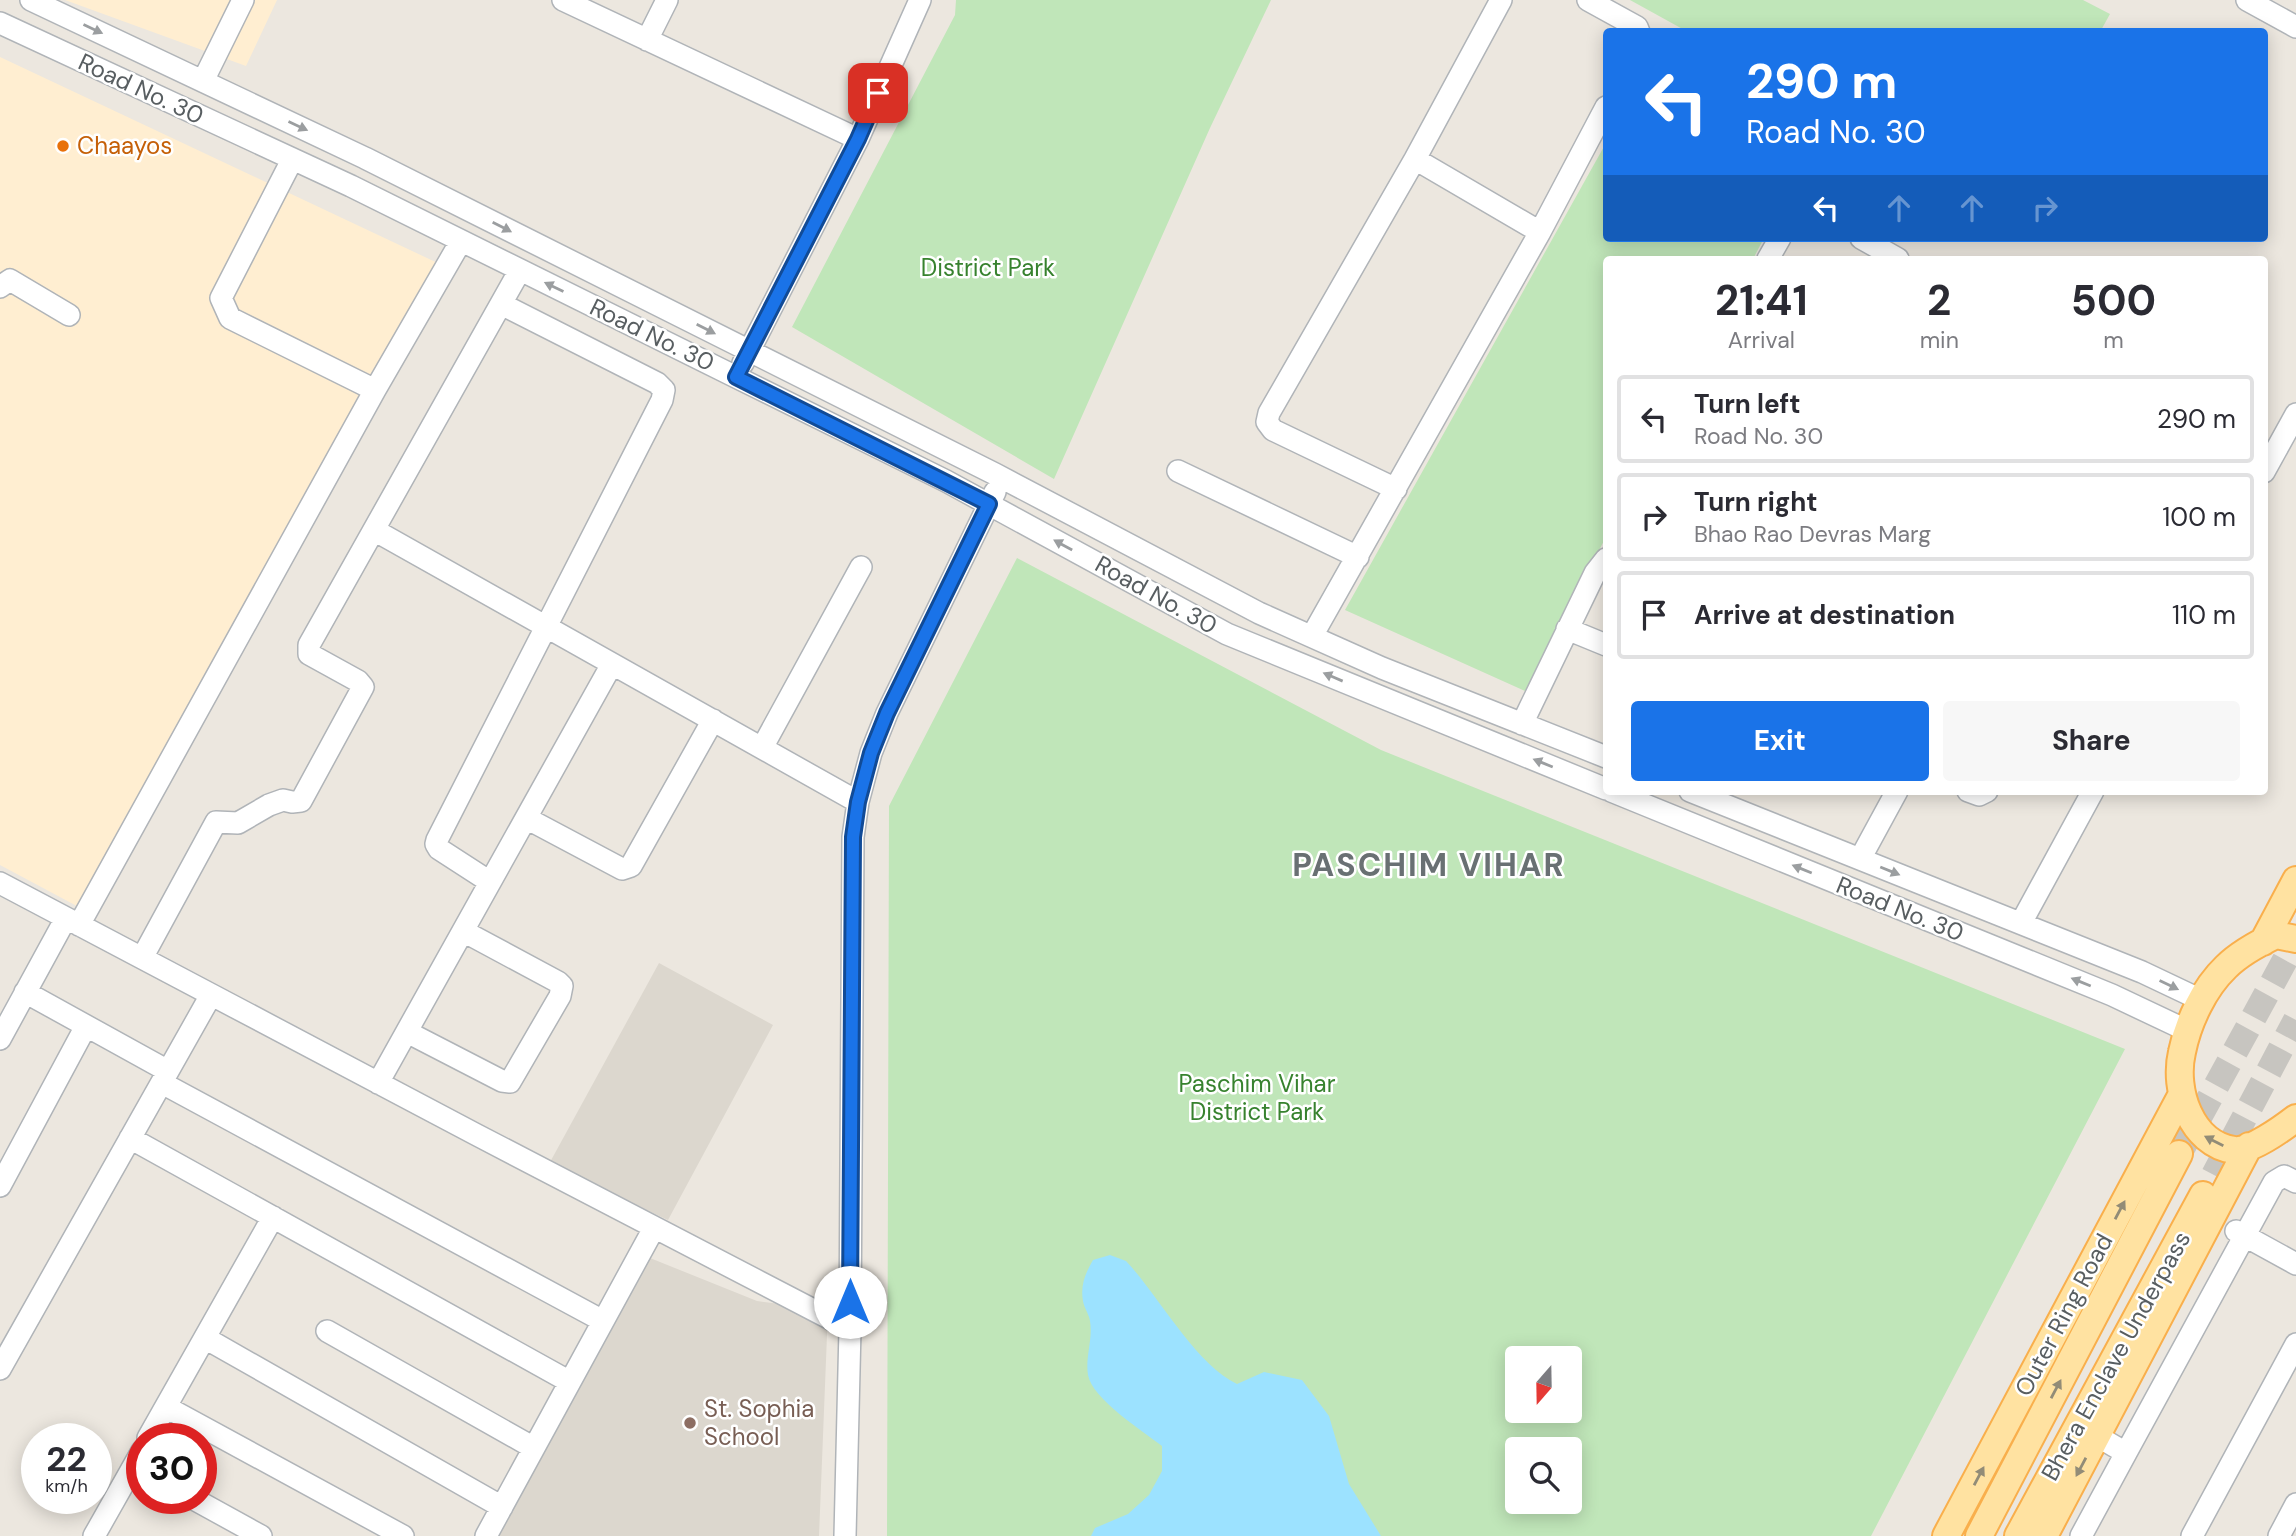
<!DOCTYPE html>
<style>
body{margin:0;font-family:"DM Sans",sans-serif;background:#f7f7f7;color:#2b2b33;height:100vh;display:flex;flex-direction:column;font-size:26px;white-space:nowrap}
*{box-sizing:border-box;margin:0}
p{font-size:23px;color:#7c7c81}
.icon{flex:none;width:38px;height:38px;fill:none;stroke:currentColor;stroke-width:2;stroke-linecap:round;stroke-linejoin:round}
.map{position:relative;flex:1;overflow:hidden}
.drawer{position:absolute;left:1603px;top:256px;width:665px;height:539px;display:flex;flex-direction:column;background:#fff;border-radius:7px;box-shadow:0 4px 18px #0003}
.drawer>*{flex:none}
.hud{position:absolute;left:1603px;top:28px;width:665px;height:214px;border-radius:7px;box-shadow:0 4px 18px #0003;background:#1a73e8;color:#fff;overflow:hidden}
.needle{width:46px;rotate:200deg}
.tools{position:absolute;left:1505px;top:1346px;display:grid;gap:14px}
.tools a{display:grid;place-items:center;width:77px;height:77px;border-radius:7px;background:#fff;box-shadow:0 4px 18px #0003;font-size:35px}
.speed{position:absolute;left:21px;top:1423px;display:flex;gap:14px;font-size:35px;font-weight:700;text-align:center}
.speed>*{display:grid;place-content:center;width:91px;height:91px;border-radius:50%;background:#fff;box-shadow:0 4px 18px #0003;line-height:1}
.speed small{font-size:18px;font-weight:400}
.speed .limit{border:10px solid #d22;background:#fff;color:#111}
.pin{position:absolute;display:grid;place-items:center;width:60px;height:60px;color:#fff;margin:-30px;border-radius:14px;box-shadow:0 4px 10px #0006}
.me{position:absolute;width:77px;margin:-38px;rotate:0deg;stroke-linejoin:round;filter:drop-shadow(0 0 5px #0008)}
.turn{display:flex;align-items:center;gap:24px;height:147px;padding:0 28px;font-size:32px}
.turn .icon{width:91px;height:91px;stroke-width:2.5}
.turn b{display:block;font-size:49px;line-height:60px}
.lanes{display:flex;align-items:center;height:66px;padding:0 28px;background:#0003;justify-content:center;gap:35px;direction:ltr}
.lanes .off{opacity:.35}
.eta{display:flex;justify-content:space-evenly;align-items:center;height:119px;text-align:center}
.eta b{font-size:42px;font-weight:700;line-height:49px}
.primary-button{display:flex;gap:14px;margin-top:auto;padding:14px 28px}
.primary-button a{flex:1;height:80px;border-radius:7px;background:#1a73e8;color:#fff;font-size:28px;font-weight:700;line-height:80px;text-align:center}
.primary-button a+a{background:#f7f7f7;color:#2b2b33}
ul{padding:0;list-style:none}
li{display:flex;align-items:center;gap:21px;height:88px;margin:0 14px 10px;padding:0 14px;border:4px solid #e1e1e2;border-radius:7px}
li div{flex:1}
li b{display:block;font-size:26px}
li em{font-style:normal}
.map>svg:first-child{display:block}
</style>
<div class="map">
<svg width="2296" height="1536" viewBox="0 0 2296 1536">
<rect width="100%" height="100%" fill="#ece7df"/>
<path fill="#ffeed1" d="M65,0h212l-31,66z
M0,57l444,209 -356,646 -88,-47z"/>
<path fill="#dcd7ce" d="M659,963l114,62 -105,195 -119,-56z
M650,1258l107,43 71,9 -9,226h-326z"/>
<path fill="#c0e6b9" fill-rule="evenodd" d="M956,0h315l-61,128 -156,351 -262,-152 163,-312z
M1630,0h453l27,14 -10,18h-412z
M1606,143v95h158l-11,21h-147v278l-81,154 -180,-81z
M1017,558l364,192 744,299 -254,487h-984l2,-730zM1517,1358h53v52h-53zM1517,1449h53v53h-53z"/>
<path fill="#9ce2ff" d="M1110,1255l16,6c33,35 69,103 111,123l27,-12 38,8 27,36 20,68 32,52h-290l4,-8 33,-14 21,-19 13,-24v-25c-19,-15 -70,-47 -74,-71 -3,-18 5,-35 2,-54 -1,-7 -6,-13 -7,-20 -3,-16 3,-29 10,-41z"/>
<g fill="none" stroke-linecap="round" stroke-linejoin="round">
<path stroke="#c7c5c0" stroke-width="26" stroke-dasharray="26 13" stroke-linecap="butt" d="M2179,1154l117,-214
M2214,1175l82,-155"/>
<defs>
<path id="minor" d="M31,0l334,158 630,316 264,139 123,55 224,89
M563,0l295,139
M1588,0l49,27 2,5
M2247,0l49,27
M0,23l351,163 385,191 210,104 281,153 379,155
M647,40l20,-40
M203,81l40,-81
M1415,159l125,73
M292,160l-71,138 9,20 145,72
M1861,238l37,21
M1768,259l12,-21
M0,287l10,-7 59,35
M743,363l115,-224 62,-139
M1178,471l180,86
M2264,472l32,-58
M1396,489l-123,-59 -6,-8 2,-9 146,-254 86,-159
M374,530l484,272
M1567,629l39,16
M1312,636l228,-404 66,-125
M1522,724l73,-151 11,-14
M762,748l99,-181
M1611,791l501,204 76,36
M1690,791l452,181 59,28
M1968,791l11,4 8,-4
M526,818l96,51 9,-3 82,-146
M1860,859l37,-68
M490,882l-51,-33 -3,-5 1,-4 225,-440 2,-10 -7,-7 -156,-79
M0,883l477,252 373,194
M2021,923l72,-132
M79,925l296,-535 86,-149
M142,958l74,-136 22,1 31,-18 14,-5 9,2 9,-1 62,-114 -5,-6 -49,-27v-9l211,-375
M25,992l143,79
M407,1032l95,49 8,1 50,-86 2,-10 -4,-4 -95,-51
M0,1039l66,-121
M162,1083l441,238
M378,1083l234,-419
M130,1138l440,244
M0,1186l86,-160
M2236,1231l60,33
M327,1331l207,117
M205,1338l297,169
M0,1369l211,-374
M166,1407l237,129
M148,1438l125,-221
M2126,1453l148,-271 10,-6 12,6
M192,1498l69,38
M94,1536l48,-85
M486,1536l168,-308
M845,1536l5,-207 3,-492 5,-35 13,-49 16,-40 108,-221
M2081,1536l45,-83 -29,-17
M2192,1536l104,-192
M2279,1536l17,-32"/>
<path id="major" d="M2296,939l-20,-4c-17,8 -37,19 -50,32 -22,21 -38,55 -44,85 -9,38 9,92 52,98 16,2 49,-22 62,-32
M2263,942l33,-62
M1946,1536l236,-442
M1979,1536l200,-382
M2018,1536l185,-341
M2044,1536l205,-390"/>
</defs>
<use href="#minor" stroke="#b0b4b8" stroke-width="24"/>
<use href="#major" stroke="#f9af4c" stroke-width="30"/>
<use href="#minor" stroke="#fff" stroke-width="21"/>
<use href="#major" stroke="#ffe2a1" stroke-width="26"/>
</g>
<defs><path id="oneway-solid" d="M-6-.8H1V-3.2L6.5 0L1 3.2V.8H-6Z" transform="scale(1.75)"/></defs>
<g fill="#9b9ea0">
<use href="#oneway-solid" transform="translate(93 29) rotate(25)"/>
<use href="#oneway-solid" transform="translate(298 126) rotate(25)"/>
<use href="#oneway-solid" transform="translate(502 227) rotate(27)"/>
<use href="#oneway-solid" transform="translate(554 287) rotate(-154)"/>
<use href="#oneway-solid" transform="translate(706 329) rotate(27)"/>
<use href="#oneway-solid" transform="translate(1063 545) rotate(-151)"/>
<use href="#oneway-solid" transform="translate(1333 677) rotate(-157)"/>
<use href="#oneway-solid" transform="translate(1543 763) rotate(-158)"/>
<use href="#oneway-solid" transform="translate(1802 869) rotate(-158)"/>
<use href="#oneway-solid" transform="translate(1890 871) rotate(22)"/>
<use href="#oneway-solid" transform="translate(2081 982) rotate(-158)"/>
<use href="#oneway-solid" transform="translate(2169 985) rotate(26)"/>
</g>
<g fill="#928c77">
<use href="#oneway-solid" transform="translate(2214 1141) rotate(-153)"/>
<use href="#oneway-solid" transform="translate(2120 1210) rotate(-62)"/>
<use href="#oneway-solid" transform="translate(2056 1389) rotate(-62)"/>
<use href="#oneway-solid" transform="translate(2081 1467) rotate(118)"/>
<use href="#oneway-solid" transform="translate(1979 1476) rotate(-62)"/>
</g>
<g fill="none" stroke-linecap="round" stroke-linejoin="round">
<defs>
<path id="route" d="M850,1302l3,-465 5,-35 13,-49 16,-40 102,-209 -253,-127 122,-238 20,-46"/>
</defs>
<use href="#route" stroke="#114b97" stroke-width="18"/>
<use href="#route" stroke="#1a73e8" stroke-width="12"/>
</g>
<circle fill="#e8710a" stroke="#fff" stroke-width="2.5" cx="63" cy="146" r="7"/>
<circle fill="#8d6e63" stroke="#fff" stroke-width="2.5" cx="690" cy="1423" r="7"/>
<g text-anchor="middle" stroke-width="5" stroke-linejoin="round" paint-order="stroke">
<g font-size="24" fill="#585e61" stroke="#fff">
<text transform="translate(141 89) rotate(25)" y="8">Road No. 30</text>
<text transform="translate(652 335) rotate(26)" y="8">Road No. 30</text>
<text transform="translate(1156 595) rotate(29)" y="8">Road No. 30</text>
<text transform="translate(1900 909) rotate(22)" y="8">Road No. 30</text>
<text transform="translate(2064 1315) rotate(-62)" y="8">Outer Ring Road</text>
<text transform="translate(2116 1356) rotate(-61)" y="8">Bhera Enclave Underpass</text>
</g>
<g font-size="24" fill="#c56008" stroke="#fff" text-anchor="start">
<text x="77" y="154">Chaayos</text>
</g>
<g font-size="24" fill="#37822e" stroke="#fff">
<text x="988" y="276">District Park</text>
<text x="1257" y="1092">Paschim Vihar<tspan x="1257" dy="28">District Park</tspan></text>
</g>
<g font-size="24" fill="#785e54" stroke="#fff" text-anchor="start">
<text x="704" y="1417">St. Sophia<tspan x="704" dy="28">School</tspan></text>
</g>
<g font-size="32" font-weight="bold" letter-spacing="2" fill="#697073" stroke="#fff">
<text x="1429" y="876">PASCHIM VIHAR</text>
</g>
</g>
</svg>
<div class="tools">
<a><svg class="needle" viewBox="-14 -14 28 28"><path d="M0-13l5 13h-10z" fill="#e53935"/><path d="M0 13l5-13h-10z" fill="#7c7c81"/></svg></a>
<a><svg class="icon" aria-label="search" viewBox="0 0 24 24"><circle cx="10" cy="10" r="6"/><path d="M15 15l6 6"/></svg></a>
</div>
<div class="speed"><div>22<small>km/h</small></div><div class="limit">30</div></div>
<div class="pin" style="left:878px;top:93px;background:#d93025"><svg class="icon" aria-label="arrive" viewBox="0 0 24 24"><path d="M6 21V4h12l-3 4 3 4H6"/></svg></div>
<svg class="me" style="left:850px;top:1302px" viewBox="-20 -20 40 40"><circle r="19" fill="#fff"/><path d="M0-13L10 11 0 6-10 11z" fill="#1a73e8"/></svg>
<div class="hud">
<div class="turn"><svg class="icon" aria-label="left" viewBox="0 0 24 24"><path d="M17 20v-9H6M10 6l-5 5 5 5"/></svg><div><b>290 m</b>Road No. 30</div></div>
<div class="lanes"><svg class="icon" aria-label="left" viewBox="0 0 24 24"><path d="M17 20v-9H6M10 6l-5 5 5 5"/></svg><svg class="icon off" aria-label="ahead" viewBox="0 0 24 24"><path d="M12 20V5M6 11l6-6 6 6"/></svg><svg class="icon off" aria-label="ahead" viewBox="0 0 24 24"><path d="M12 20V5M6 11l6-6 6 6"/></svg><svg class="icon off" aria-label="right" viewBox="0 0 24 24"><path d="M7 20v-9h11M14 6l5 5-5 5"/></svg></div>
</div>
<section class="drawer">
<div class="eta">
<div><b>21:41</b><p>Arrival</p></div>
<div><b>2</b><p>min</p></div>
<div><b>500</b><p>m</p></div>
</div>
<ul>
<li><svg class="icon" aria-label="left" viewBox="0 0 24 24"><path d="M17 20v-9H6M10 6l-5 5 5 5"/></svg><div><b>Turn left</b><p>Road No. 30</p></div><em>290 m</em></li>
<li><svg class="icon" aria-label="right" viewBox="0 0 24 24"><path d="M7 20v-9h11M14 6l5 5-5 5"/></svg><div><b>Turn right</b><p>Bhao Rao Devras Marg</p></div><em>100 m</em></li>
<li><svg class="icon" aria-label="arrive" viewBox="0 0 24 24"><path d="M6 21V4h12l-3 4 3 4H6"/></svg><div><b>Arrive at destination</b></div><em>110 m</em></li>
</ul>
<div class="primary-button"><a>Exit</a><a>Share</a></div>
</section>
</div>
